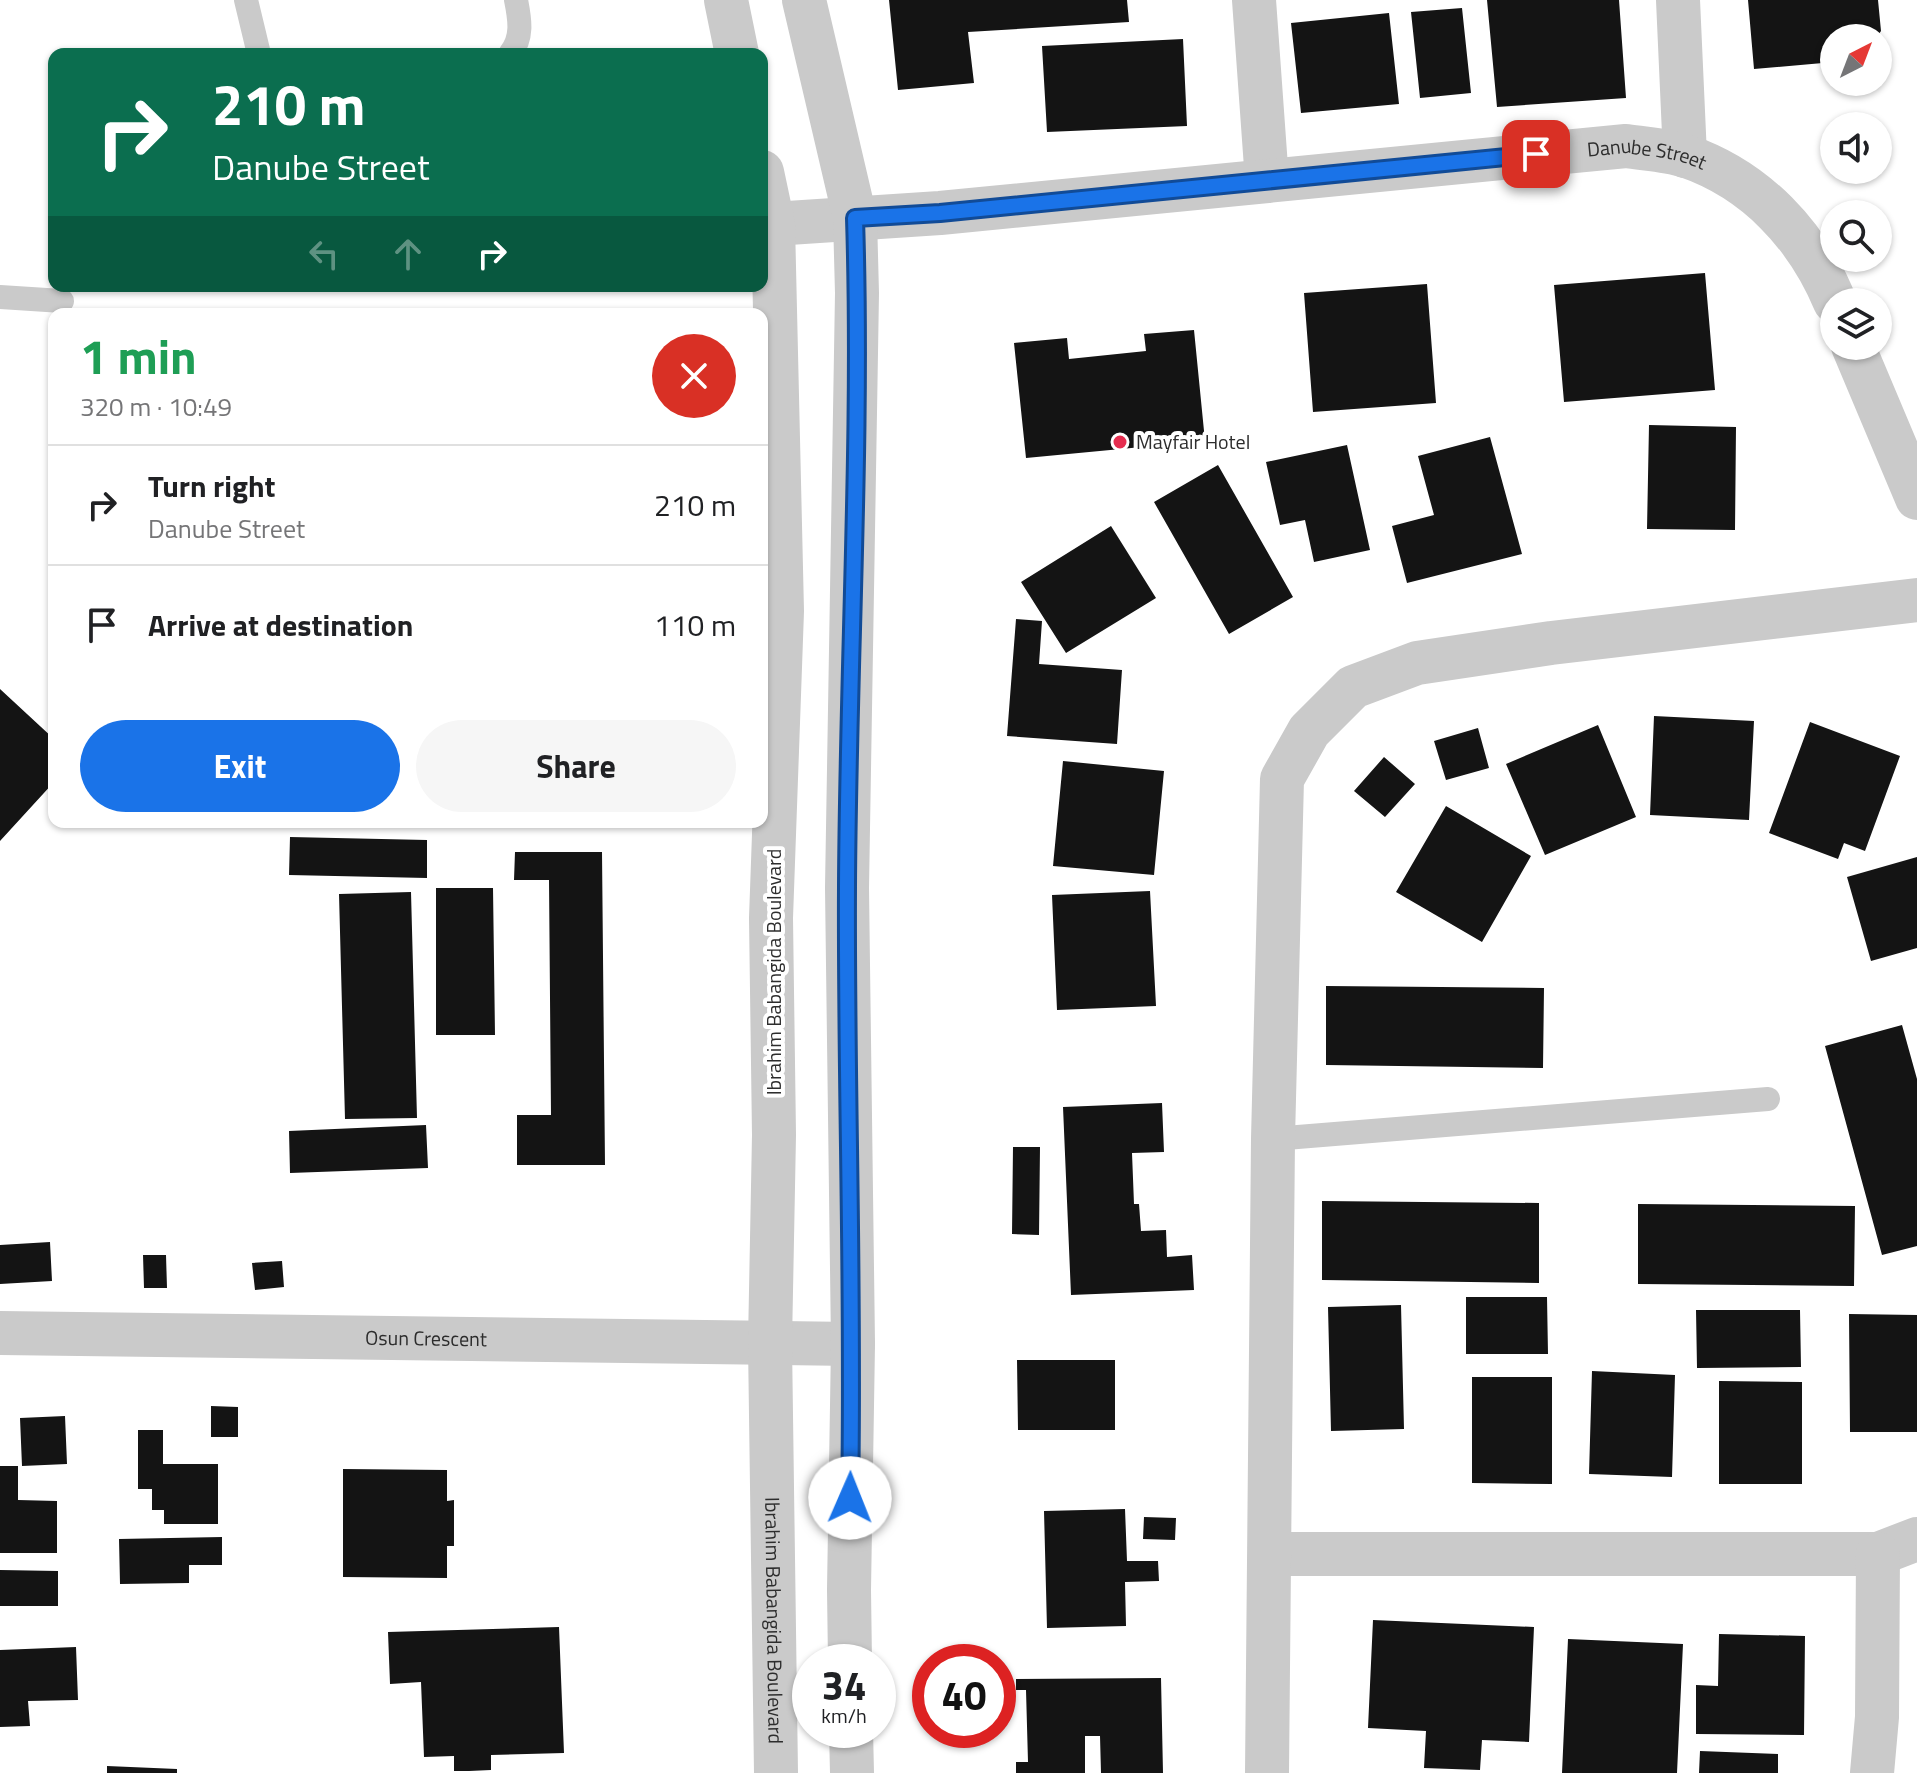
<!DOCTYPE html>
<meta charset="utf-8">
<style>
body{margin:0;font-family:"Titillium Web",sans-serif;background:#f6f6f6;color:#202124;height:100vh;display:flex;flex-direction:column;font-size:30px;white-space:nowrap}
*{box-sizing:border-box;margin:0}
p{font-size:26px;color:#757577}
.icon{flex:none;width:44px;height:44px;fill:none;stroke:currentColor;stroke-width:2;stroke-linecap:round;stroke-linejoin:round}
.map{position:relative;flex:1;overflow:hidden}
.panel{position:absolute;left:48px;top:308px;width:720px;height:520px;display:flex;flex-direction:column;background:#fff;border-radius:16px;box-shadow:0 2px 6px #0004}
.panel>*{flex:none}
.hud{position:absolute;left:48px;top:48px;width:720px;height:244px;border-radius:16px;box-shadow:0 2px 6px #0004;background:#0b6e4f;color:#fff;overflow:hidden}
.needle{width:52px;rotate:42deg}
.tools{position:absolute;left:1820px;top:24px;display:grid;gap:16px}
.tools a{display:grid;place-items:center;width:72px;height:72px;border-radius:50%;background:#fff;box-shadow:0 2px 6px #0004;font-size:40px}
.speed{position:absolute;left:792px;top:1644px;display:flex;gap:16px;font-size:40px;font-weight:700;text-align:center}
.speed>*{display:grid;place-content:center;width:104px;height:104px;border-radius:50%;background:#fff;box-shadow:0 2px 6px #0004;line-height:1}
.speed small{font-size:20px;font-weight:400}
.speed .limit{border:12px solid #d22;background:#fff;color:#111}
.pin{position:absolute;display:grid;place-items:center;width:68px;height:68px;color:#fff;margin:-34px;border-radius:16px;box-shadow:0 4px 12px #0006}
.me{position:absolute;width:88px;margin:-44px;rotate:1deg;stroke-linejoin:round;filter:drop-shadow(0 0 6px #0008)}
.turn{display:flex;align-items:center;gap:28px;height:168px;padding:0 32px;font-size:36px}
.turn .icon{width:104px;height:104px;stroke-width:2.5}
.turn b{display:block;font-size:56px;line-height:68px}
.lanes{display:flex;align-items:center;height:76px;padding:0 32px;background:#0003;justify-content:center;gap:40px;direction:ltr}
.lanes .off{opacity:.35}
.round{display:grid;place-items:center;flex:none;width:84px;height:84px;border-radius:42px;background:#f6f6f6}
.summary{display:flex;align-items:center;justify-content:space-between;height:136px;padding:0 32px}
h1{font-size:48px;font-weight:700;line-height:60px;color:#1e9e55}
.action{display:flex;gap:16px;margin-top:auto;padding:16px 32px}
.action a{flex:1;height:92px;border-radius:48px;background:#1a73e8;color:#fff;font-size:32px;font-weight:700;line-height:92px;text-align:center}
.action a+a{background:#f6f6f6;color:#202124}
ul{padding:0;list-style:none}
li{display:flex;align-items:center;gap:24px;height:120px;padding:0 32px;border-top:2px solid #e0e0e0}
li div{flex:1}
li b{display:block;font-size:30px}
li em{font-style:normal}
.map>svg:first-child{display:block}
</style>
<div class="map">
<svg width="1917" height="1773" viewBox="0 0 1917 1773">
<rect width="100%" height="100%" fill="#fff"/>
<path fill="#141414" d="M889,0h238l2,22 -161,10 6,51 -76,7z
M1487,0h132l7,98 -129,9z
M1748,0h130l3,31 -5,7h-42v24l-80,7z
M1462,8l9,85 -51,5 -9,-86z
M1389,13l10,91 -98,9 -10,-90z
M1183,39l4,87 -140,6 -5,-86z
M1705,273l10,117 -151,12 -10,-117z
M1427,284l9,119 -123,9 -9,-119z
M1194,330l11,111 -179,17 -12,-115 53,-5 2,21 77,-8 -2,-17z
M1649,425l87,2 -1,103 -88,-1z
M1490,437l32,117 -115,29 -15,-57 42,-11 -16,-59z
M1347,445l23,105 -56,12 -9,-42 -25,5 -14,-63z
M1218,465l75,132 -64,37 -75,-132z
M1111,526l45,72 -90,55 -45,-71z
M1016,619l26,2 -3,43 83,6 -5,74 -110,-8z
M0,689l54,50v43l-54,59z
M1654,716l100,5 -5,99 -99,-5z
M1810,722l90,34 -35,95 -21,-8 -6,16 -69,-26z
M1598,725l38,92 -91,38 -39,-91z
M1478,728l11,40 -43,12 -12,-39z
M1384,757l31,27 -30,33 -31,-26z
M1063,761l101,10 -10,104 -101,-9z
M1446,806l85,50 -49,86 -86,-50z
M290,837l137,3v38l-138,-3z
M515,852h87l3,313h-88v-50h34l-2,-235h-35z
M1917,857v91l-46,13 -24,-84z
M436,888h57l2,147h-59z
M1150,891l6,115 -99,4 -5,-115z
M411,892l6,226 -72,1 -6,-225z
M1326,986l218,2 -1,80 -217,-3z
M1902,1025l15,54v167l-35,9 -57,-209z
M1162,1103l2,49 -32,1 2,51h5l2,27 25,-1 1,27 25,-2 2,35 -123,5 -8,-188z
M426,1125l2,43 -138,5 -1,-42z
M1013,1147h27l-1,88 -27,-1z
M1322,1201l217,2v80l-217,-3z
M1638,1204l217,2 -1,80 -216,-2z
M50,1242l2,39 -52,3v-39z
M143,1255h23l1,33h-23z
M282,1261l2,26 -29,3 -3,-27z
M1466,1297h81l1,57h-82z
M1401,1305l3,124 -73,2 -3,-124z
M1696,1310h104l1,57 -104,1z
M1849,1314l68,1v117h-67z
M1017,1360h98v70h-97z
M1592,1371l83,4 -3,102 -83,-3z
M1472,1377h80v107l-80,-1z
M1719,1381l83,1v102h-83z
M211,1406l27,1v30h-27z
M65,1416l2,48 -45,2 -2,-48z
M138,1430h25v34h55v60h-54v-14h-12v-21h-14z
M0,1466h18v34l39,1v52h-57z
M343,1469l104,1v31l7,-1v46h-7v32l-104,-1z
M1125,1509l2,52h31l1,20 -34,1 1,44 -79,2 -3,-117z
M1144,1517l32,1 -1,22 -32,-1z
M222,1537v28h-33v18l-69,1 -1,-45z
M0,1570l58,1v35h-58z
M1373,1620l161,7 -5,115 -47,-2 -2,30 -56,-2 2,-37 -58,-3z
M559,1627l5,126 -73,2v15l-22,1h-15v-15l-30,1 -3,-75 -31,2 -2,-52z
M1719,1634l86,2 -1,99 -108,-1v-49l22,1z
M1568,1639l115,5 -6,129h-115z
M76,1647l2,53 -50,1 2,25 -30,1v-77z
M1161,1678l2,95h-62l-1,-37h-15v37h-69v-11h12l-2,-72h-10v-11z
M1700,1751l78,3v19h-79z
M107,1766l70,3v4h-70z"/>
<g fill="none" stroke-linecap="round" stroke-linejoin="round">
<path stroke="#cacaca" stroke-width="24" d="M246,0l13,54
M510,54c13,-16 10,-34 6,-54
M0,297l62,4
M1273,1139l495,-40"/>
<g stroke="#cacaca" stroke-width="44">
<path d="M1254,0l13,181"/>
<path d="M1678,0l7,156"/>
<path id="s1" d="M773,224l167,-11 686,-67c19,3 42,4 60,10 70,24 121,79 149,146"/>
<path d="M1853,346l64,152"/>
<path id="s2" d="M0,1333l853,11"/>
<path d="M1270,1554h608l39,-15"/>
<path d="M1267,1773l6,-634 9,-360 27,-48 44,-44 64,-24 134,-20 366,-43"/>
<path d="M1872,1773l5,-56 1,-163"/>
</g>
<g stroke="#cacaca" stroke-width="44">
<path d="M726,0l11,54"/>
<path d="M804,0l51,218 2,75 -10,595 6,456 -4,246 1,72"/>
<path id="s3" d="M762,172l11,52 9,387 -11,307 3,217 -4,208 6,430"/>
<path d="M851,1730l1,43"/>
</g>
</g>
<g fill="none" stroke-linecap="round" stroke-linejoin="round">
<defs>
<path id="route" d="M850,1498c4,-204 -4,-407 -3,-611 1,-223 15,-446 8,-669l85,-5 596,-59"/>
</defs>
<use href="#route" stroke="#114b97" stroke-width="20"/>
<use href="#route" stroke="#1a73e8" stroke-width="14"/>
</g>
<circle fill="#e52d4f" stroke="#fff" stroke-width="3" cx="1120" cy="442" r="8"/>
<g text-anchor="middle" stroke-width="8" stroke-linejoin="round" paint-order="stroke">
<g font-size="20" fill="#2d2d2d" stroke="#fff">
<text dy="7" stroke="none"><textPath href="#s1" startOffset="878">Danube Street</textPath></text>
<text transform="translate(774 972) rotate(-90)" y="7">Ibrahim Babangida Boulevard</text>
<text dy="7" stroke="none"><textPath href="#s2" startOffset="426">Osun Crescent</textPath></text>
<text dy="7" stroke="none"><textPath href="#s3" startOffset="1450">Ibrahim Babangida Boulevard</textPath></text>
</g>
<g font-size="20" fill="#2d2d2d" stroke="#fff" text-anchor="start">
<text x="1136" y="449">Mayfair Hotel</text>
</g>
</g>
</svg>
<div class="tools">
<a><svg class="needle" viewBox="-14 -14 28 28"><path d="M0-13l5 13h-10z" fill="#e53935"/><path d="M0 13l5-13h-10z" fill="#757577"/></svg></a>
<a><svg class="icon" aria-label="sound" viewBox="0 0 24 24"><path d="M4 9h4l5-4v14l-5-4H4zM17 9q2 3 0 6"/></svg></a>
<a><svg class="icon" aria-label="search" viewBox="0 0 24 24"><circle cx="10" cy="10" r="6"/><path d="M15 15l6 6"/></svg></a>
<a><svg class="icon" aria-label="layers" viewBox="0 0 24 24"><path d="M12 4l9 5-9 5-9-5zM3 14l9 5 9-5"/></svg></a>
</div>
<div class="speed"><div>34<small>km/h</small></div><div class="limit">40</div></div>
<div class="pin" style="left:1536px;top:154px;background:#d93025"><svg class="icon" aria-label="arrive" viewBox="0 0 24 24"><path d="M6 21V4h12l-3 4 3 4H6"/></svg></div>
<svg class="me" style="left:850px;top:1498px" viewBox="-20 -20 40 40"><circle r="19" fill="#fff"/><path d="M0-13L10 11 0 6-10 11z" fill="#1a73e8"/></svg>
<div class="hud">
<div class="turn"><svg class="icon" aria-label="right" viewBox="0 0 24 24"><path d="M7 20v-9h11M14 6l5 5-5 5"/></svg><div><b>210 m</b>Danube Street</div></div>
<div class="lanes"><svg class="icon off" aria-label="left" viewBox="0 0 24 24"><path d="M17 20v-9H6M10 6l-5 5 5 5"/></svg><svg class="icon off" aria-label="ahead" viewBox="0 0 24 24"><path d="M12 20V5M6 11l6-6 6 6"/></svg><svg class="icon" aria-label="right" viewBox="0 0 24 24"><path d="M7 20v-9h11M14 6l5 5-5 5"/></svg></div>
</div>
<section class="panel">
<div class="summary"><div><h1>1 min</h1><p>320 m · 10:49</p></div><a class="round" style="background:#d93025;color:#fff"><svg class="icon" aria-label="close" viewBox="0 0 24 24"><path d="M6 6l12 12M18 6L6 18"/></svg></a></div>
<ul>
<li><svg class="icon" aria-label="right" viewBox="0 0 24 24"><path d="M7 20v-9h11M14 6l5 5-5 5"/></svg><div><b>Turn right</b><p>Danube Street</p></div><em>210 m</em></li>
<li><svg class="icon" aria-label="arrive" viewBox="0 0 24 24"><path d="M6 21V4h12l-3 4 3 4H6"/></svg><div><b>Arrive at destination</b></div><em>110 m</em></li>
</ul>
<div class="action"><a>Exit</a><a>Share</a></div>
</section>
</div>
